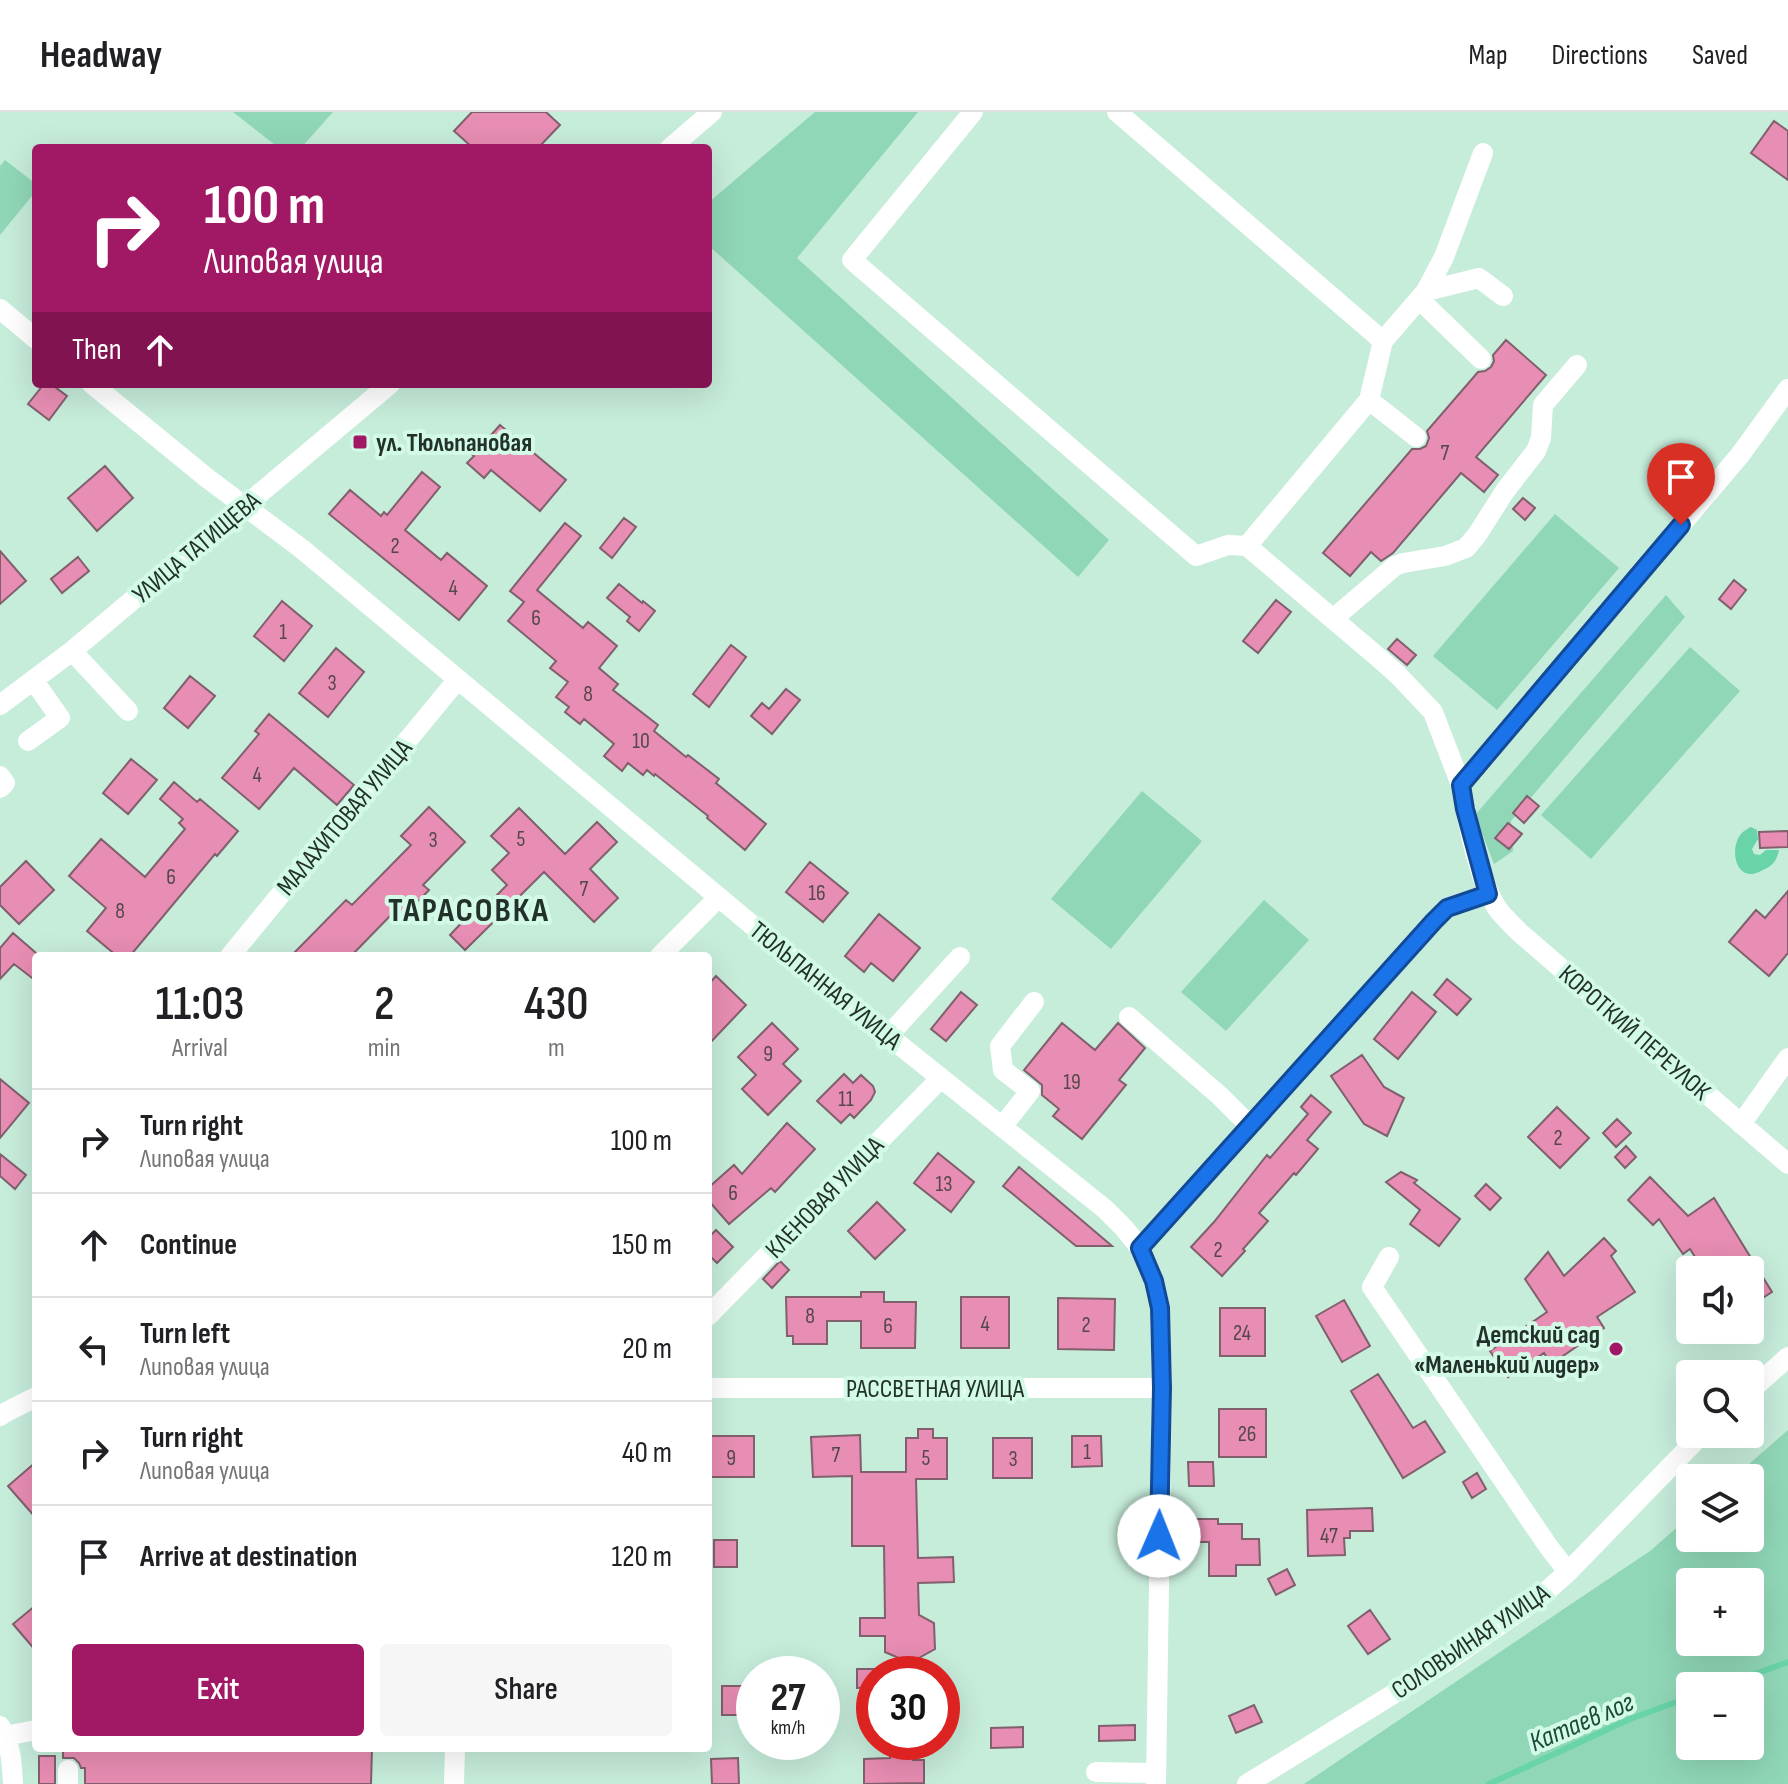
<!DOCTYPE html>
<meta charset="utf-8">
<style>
body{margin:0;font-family:"Sofia Sans Condensed",sans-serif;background:#f6f6f6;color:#202124;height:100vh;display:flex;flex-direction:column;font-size:30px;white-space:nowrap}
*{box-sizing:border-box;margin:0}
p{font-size:26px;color:#757577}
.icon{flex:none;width:44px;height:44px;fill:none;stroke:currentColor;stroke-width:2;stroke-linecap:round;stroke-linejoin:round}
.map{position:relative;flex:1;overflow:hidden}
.panel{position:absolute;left:32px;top:840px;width:680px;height:800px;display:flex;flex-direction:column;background:#fff;border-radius:8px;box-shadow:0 8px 32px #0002}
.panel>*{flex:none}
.hud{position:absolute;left:32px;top:32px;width:680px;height:244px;border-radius:8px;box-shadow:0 8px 32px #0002;background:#a11864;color:#fff;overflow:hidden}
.buttons{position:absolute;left:1676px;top:1144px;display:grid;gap:16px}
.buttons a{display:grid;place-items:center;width:88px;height:88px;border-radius:8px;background:#fff;box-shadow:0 8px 32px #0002;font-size:40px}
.speed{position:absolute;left:736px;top:1544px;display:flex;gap:16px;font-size:40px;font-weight:700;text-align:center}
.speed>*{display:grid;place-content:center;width:104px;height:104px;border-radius:50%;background:#fff;box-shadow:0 8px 32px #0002;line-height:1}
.speed small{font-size:20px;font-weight:400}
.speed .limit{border:12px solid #d22;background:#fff;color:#111}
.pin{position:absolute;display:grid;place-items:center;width:68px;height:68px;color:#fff;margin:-82px -34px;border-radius:50% 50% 50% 0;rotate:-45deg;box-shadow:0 0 8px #0007}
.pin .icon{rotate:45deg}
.me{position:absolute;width:88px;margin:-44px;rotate:1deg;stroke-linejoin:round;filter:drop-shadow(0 0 6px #0008)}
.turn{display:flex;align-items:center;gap:28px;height:168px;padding:0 40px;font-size:36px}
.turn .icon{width:104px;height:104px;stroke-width:2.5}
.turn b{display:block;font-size:56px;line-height:68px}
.then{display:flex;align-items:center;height:76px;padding:0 40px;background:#0003;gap:16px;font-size:30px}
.eta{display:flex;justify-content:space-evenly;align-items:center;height:136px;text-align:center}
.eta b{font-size:48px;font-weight:600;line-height:56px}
.button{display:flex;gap:16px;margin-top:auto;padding:16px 40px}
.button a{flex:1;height:92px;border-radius:8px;background:#a11864;color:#fff;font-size:32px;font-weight:600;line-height:92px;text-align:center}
.button a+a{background:#f6f6f6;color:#202124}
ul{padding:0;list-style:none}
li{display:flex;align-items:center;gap:24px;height:104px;padding:0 40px;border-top:2px solid #e0e0e0}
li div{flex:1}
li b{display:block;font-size:30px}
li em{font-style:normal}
header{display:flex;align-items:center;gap:48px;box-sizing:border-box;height:112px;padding:0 40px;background:#fff;border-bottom:2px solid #e0e0e0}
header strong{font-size:38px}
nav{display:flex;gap:44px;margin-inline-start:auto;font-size:28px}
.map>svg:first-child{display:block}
</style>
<header>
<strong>Headway</strong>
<nav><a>Map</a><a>Directions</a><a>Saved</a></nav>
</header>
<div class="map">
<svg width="1788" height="1672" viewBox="0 0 1788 1672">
<rect width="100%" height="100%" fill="#c6ecda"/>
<path fill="#90d7b7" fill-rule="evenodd" d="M233,0h100l-32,36h-22z
M815,0h103l-121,146 312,282 -31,37 -370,-332v-42z
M5,48l31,24v7l-36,44v-69z
M1555,402l64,54 -122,142 -64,-54z
M1666,483l19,22 -174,204 2,30 -19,13 -19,-49z
M1690,535l50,44 -149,168 -50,-44z
M1142,679l60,50 -91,108 -60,-50z
M1264,788l45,40 -83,91 -45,-39z
M1788,1318v354h-484l346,-233 40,-35v22h60v-60h-17zM1690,1470h60v60h-60zM1750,1574v60h-60v-60z"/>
<path fill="#68d4a8" d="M1751,715l6,3 1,9 -6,10 2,5 6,1 6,-5h13c-2,9 -5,15 -14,19 -4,2 -8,4 -12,5 -20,2 -22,-29 -12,-40 0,-1 9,-7 10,-7z"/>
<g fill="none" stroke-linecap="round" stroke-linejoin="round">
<path stroke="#68d4a8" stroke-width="6" d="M1722,1574l66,-24
M1489,1672l141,-65 60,-22"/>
</g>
<path fill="#e88db3" stroke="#81606d" stroke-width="2" d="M472,0h74l14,13 -22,23h-65l-19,-17z
M1774,9l14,10v49l-37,-27z
M1506,228l40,35 -70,82 22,18 -14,17 -23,-19 -68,80 -12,8 -10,-9 -21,24 -27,-23 89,-104h8l6,-3 3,-8 -2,-7 51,-59 7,-1 6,-4 3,-6 -1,-6z
M44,272h7l16,12 -18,24 -21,-16z
M500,313l66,55 -26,31 -49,-41 -7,8 -17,-15 7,-7 -7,-6 11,-12 6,5z
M105,354l28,32 -36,33 -29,-33z
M422,360l18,15 -35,43 36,30 6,-7 40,33 -28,34 -130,-106 21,-24 31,26 3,-4 3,3z
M1523,386l12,10 -10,12 -12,-11z
M624,406l12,9 -24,31 -12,-10z
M565,411l16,13 -44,54 46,38 5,-6 29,24 -18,22 19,16 -5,6 45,35 -4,6 32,26 2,-2 31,24 -3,4 50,41 -21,26 -38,-32 1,-2 -53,-42 -1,2 -7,-6 -4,5 -15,-12 -6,8 -18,-15 10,-12 -30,-25 -4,5 -15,-12 4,-5 -13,-10 12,-15 -18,-14 6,-7 -48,-40 16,-19 -14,-11z
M0,439l26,30 -26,23z
M78,445l11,14 -27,22 -11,-14z
M1734,468l12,10 -15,19 -12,-10z
M619,472l23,19 1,-2 12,10 -16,20 -12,-10 3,-4 -23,-19z
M1276,488l15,12 -33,41 -15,-12z
M282,489l30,25 -28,35 -30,-25z
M1397,527l19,16 -9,10 -19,-16z
M731,533l15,12 -37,50 -16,-13z
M336,536l28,24 -36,45 -29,-24z
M190,564l25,20 -27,32 -24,-20z
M786,577l14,11 -28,34 -21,-18 11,-13 7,6z
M269,602l85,71 -17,20 -43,-37 -35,41 -37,-31 37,-44 -4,-3z
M131,647l26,21 -29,34 -25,-21z
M174,670l23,20 3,-3 38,32 -21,25 -2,-2 -85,102h-13l-30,-25 19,-23 -37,-32 32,-37 44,38 40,-48 -6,-6 4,-4 -23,-20z
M1527,684l12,10 -15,17 -11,-10z
M429,695l36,35 -42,43 6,5 -31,32 -7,-7 -40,41h-60l55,-56 6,5 59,-60 -10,-9z
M519,696l46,46 32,-32 20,20 -27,27 28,29 -24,24 -50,-50 -79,78 -15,-15 18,-19 4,4 35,-35 -15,-15 17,-17 -18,-17z
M1508,711l14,11 -13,15 -14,-11z
M1788,719v16l-28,1 -1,-16z
M26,749l28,29 -35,34 -19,-19v-18z
M810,750l38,31 -25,29 -37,-30z
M1788,779v62l-19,23 -40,-34 27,-32 9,8z
M879,802l41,34 -27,33 -22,-18 -7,9 -19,-16z
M13,821l23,20v28l-22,-17 -14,15v-31z
M716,864l30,29 -38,40v-60z
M1447,867l24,20 -14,16 -23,-20z
M961,880l16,13 -31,36 -15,-12z
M1412,880l24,20 -38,47 -24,-20z
M772,911l26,26 -15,15 18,17 -33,34 -26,-26 14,-14 -18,-18z
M1062,911l33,27 23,-27 27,25 -26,32 7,5 -44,54 -29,-23 6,-7 -17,-14v-10l-18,-15z
M1362,943l22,32 20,11 -17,38 -23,-12 -33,-48z
M844,962l9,9 8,-8 12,11 2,6 -4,8 -17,18 -4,-4 -9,9 -24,-22z
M0,967l29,24 -29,35z
M1311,983l20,17 -24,28 11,9 -22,26 -2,-2 -35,40 9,8 -25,28 2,2 -23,25 -31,-29 23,-25 53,-67 3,3 38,-44 -7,-7z
M1557,995l32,31 -29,30 -32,-31z
M1617,1007l14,14 -15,14 -13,-14z
M787,1011l28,26 -40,43 -4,-4 -42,36 -21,-24v-12l26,-23 8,9z
M1626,1034l10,11 -11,11 -10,-11z
M938,1041l36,29 -23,30 -37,-29z
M0,1042l26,21 -11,14 -15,-13z
M1019,1055l93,79h-36l-73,-60z
M1401,1060l16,8 -3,3 46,36 -21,27 -29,-22 10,-14 -34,-28z
M1650,1065l38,39 26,-18 58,94 -22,14v-36h-47l-13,-21 -7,5 -24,-35 -6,6 -25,-25z
M1486,1072l15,14 -11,12 -15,-14z
M877,1090l28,28 -30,29 -27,-28z
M716,1118l17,17 -16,16 -9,-9v-16z
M1604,1126l12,13 -5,5 24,36 -38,25 7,11 -53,36 -7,-11 -36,24 -18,-26 57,-39 -22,-33 23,-27 16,24z
M780,1149l9,9 -17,18 -9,-9z
M861,1180h23v10h32l-1,46h-54v-27h-34v23h-34v-8h-6l-1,-39h75z
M961,1185h48v51h-48z
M1058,1186l57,1 -1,51 -56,-1z
M1344,1188l26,46 -28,16 -26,-46z
M1220,1196h45v48h-45z
M1378,1262l35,54 12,-7 20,31 -42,26 -52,-87z
M1219,1297h47v48h-47z
M918,1317h15v9h14v41h-31l2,79 35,-1 1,25 -36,1 1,32 15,8 1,26 -25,14 -25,-11v-16h-25v-18h25l-1,-72h-32v-70l-39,1 -2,-40 49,-2 1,37h45v-34h12z
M708,1324h46v41h-46z
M1072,1324h29l1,30 -30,1z
M993,1326h39v40h-39z
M36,1350v56l-28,-32z
M1188,1350h25l1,24h-25z
M1477,1361l9,16 -14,9 -9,-16z
M1372,1396l1,23h-23v7h-6l1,17 -37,1 -1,-46z
M1196,1407h22v5h24v15h17l1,26h-24v11h-27v-34h-12z
M714,1428h23v27h-23z
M1287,1457l8,16 -19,10 -8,-16z
M36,1493v46l-23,-27z
M1370,1498l20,29 -22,15 -20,-28z
M857,1557h17v18l-17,1z
M722,1574h32v29h-32z
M1254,1593l8,17 -26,11 -7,-17z
M1135,1613v15l-36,1v-15z
M1023,1615v20l-32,1v-20z
M890,1630h22l1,18h11v23l-60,1v-25l26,-1z
M63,1636h309l-1,36h-286v-16h-4l-2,-5 -5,-5h-11z
M39,1644h16v28h-16z
M738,1646l1,26h-27l-1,-25z"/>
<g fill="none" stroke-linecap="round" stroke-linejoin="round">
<path stroke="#fff" stroke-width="20" d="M973,0l-121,148 344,296 32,-11 19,1
M1117,0l266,229
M670,36l42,-36
M1426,179l53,-13 24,18
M1419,187l62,60
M0,197l36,30
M92,272l115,94 95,71 510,426 293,234 19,19 16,20 14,33 6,27 2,80 -6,396
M1788,277l-48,66 -279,330c6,35 17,94 36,123 6,9 15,16 22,24l269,232
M1369,288l47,37
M1334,506l61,-52 8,-3 42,-7 21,-8 11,-13 28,-44 31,-40 5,-13 2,-33 34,-40
M72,539l56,60
M0,593l72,-54 318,-267
M28,629l32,-23 -26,-37
M0,664l5,7 -5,5
M1461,673l-28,-73 -35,-37 -19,-17 -132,-112 122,-146 14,-59 43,-50 18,-34 39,-104
M230,844l228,-277
M660,844l59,-59
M1129,905l91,79 29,29
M888,924l72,-79
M1741,1012l47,-66
M1002,1015l28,-36 -27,-21 -3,-24 34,-44
M1140,1136l294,-327 13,-13 41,-14
M1389,1145l-17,30 176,259 20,26
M708,1204l233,-238
M708,1276h454
M1750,1279l38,-34
M0,1304l8,-5 28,-14
M0,1614c11,18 12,37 13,58
M0,1625l36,-7
M68,1658v14
M1096,1660l59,1
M454,1672l1,-36
M1247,1672l205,-126 87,-60 29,-26 134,-138"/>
</g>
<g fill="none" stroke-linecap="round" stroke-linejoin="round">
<defs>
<path id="route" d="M1159,1424l3,-148 -2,-80 -6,-27 -14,-33 294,-327 13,-13 41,-14 -23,-85 -4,-24 220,-260"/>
</defs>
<use href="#route" stroke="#114b97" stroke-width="20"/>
<use href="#route" stroke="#1a73e8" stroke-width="14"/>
</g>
<g fill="#a11864" stroke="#d3fae7" stroke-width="3">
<rect x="352" y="322" width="16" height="16" rx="4"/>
<circle cx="1616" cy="1237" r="8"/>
</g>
<g text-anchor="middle" stroke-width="8" stroke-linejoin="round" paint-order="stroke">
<g font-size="22" fill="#54484c">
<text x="1445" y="348">7</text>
<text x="395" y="441">2</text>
<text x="453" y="483">4</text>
<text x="536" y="513">6</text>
<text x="283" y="527">1</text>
<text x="332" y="578">3</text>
<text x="588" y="589">8</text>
<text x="641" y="636">10</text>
<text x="257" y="670">4</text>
<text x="521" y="734">5</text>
<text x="433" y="735">3</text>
<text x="171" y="772">6</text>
<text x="584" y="784">7</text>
<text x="817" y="788">16</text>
<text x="120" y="806">8</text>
<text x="768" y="949">9</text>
<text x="1072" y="977">19</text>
<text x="846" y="994">11</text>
<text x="1558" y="1033">2</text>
<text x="944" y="1079">13</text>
<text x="733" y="1088">6</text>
<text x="1218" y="1145">2</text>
<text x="810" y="1211">8</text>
<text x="985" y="1219">4</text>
<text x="1086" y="1220">2</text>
<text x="888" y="1221">6</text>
<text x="1242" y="1228">24</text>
<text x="1247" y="1329">26</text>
<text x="1087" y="1347">1</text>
<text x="836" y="1350">7</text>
<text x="731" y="1353">9</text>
<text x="926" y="1353">5</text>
<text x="1013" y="1354">3</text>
<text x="1329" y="1431">47</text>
</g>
<g font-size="26" font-weight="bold" fill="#22312a" stroke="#d3fae7" text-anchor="start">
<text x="376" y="339">ул. Тюльпановая</text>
<text x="1600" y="1231" text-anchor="end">Детский сад<tspan x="1600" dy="30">«Маленький лидер»</tspan></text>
</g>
<g font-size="26" fill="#22312a" stroke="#d3fae7">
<text transform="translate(196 435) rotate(-40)" y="9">УЛИЦА ТАТИЩЕВА</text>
<text transform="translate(344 705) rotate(-50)" y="9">МАЛАХИТОВАЯ УЛИЦА</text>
<text transform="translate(826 873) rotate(39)" y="9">ТЮЛЬПАННАЯ УЛИЦА</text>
<text transform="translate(1635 920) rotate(41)" y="9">КОРОТКИЙ ПЕРЕУЛОК</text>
<text transform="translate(824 1085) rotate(-46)" y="9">КЛЕНОВАЯ УЛИЦА</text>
<text x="935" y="1285">РАССВЕТНАЯ УЛИЦА</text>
<text transform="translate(1470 1529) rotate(-34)" y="9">СОЛОВЬИНАЯ УЛИЦА</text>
</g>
<g font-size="28" font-style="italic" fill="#1d4b39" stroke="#d3fae7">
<text transform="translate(1581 1609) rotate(-23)" y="10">Катаев лог</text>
</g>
<g font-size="34" font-weight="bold" letter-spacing="2" fill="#22312a" stroke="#d3fae7">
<text x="469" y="809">ТАРАСОВКА</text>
</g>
</g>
</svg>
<div class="buttons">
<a><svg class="icon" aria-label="sound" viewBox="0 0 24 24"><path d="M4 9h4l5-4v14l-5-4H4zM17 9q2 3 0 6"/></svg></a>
<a><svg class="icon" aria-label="search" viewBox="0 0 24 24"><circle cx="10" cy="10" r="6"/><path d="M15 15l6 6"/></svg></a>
<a><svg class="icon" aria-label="layers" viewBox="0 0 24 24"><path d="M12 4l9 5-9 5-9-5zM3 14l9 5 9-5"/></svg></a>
<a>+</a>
<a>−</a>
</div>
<div class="speed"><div>27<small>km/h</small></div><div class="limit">30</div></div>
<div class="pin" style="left:1681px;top:413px;background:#d93025"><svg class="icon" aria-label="arrive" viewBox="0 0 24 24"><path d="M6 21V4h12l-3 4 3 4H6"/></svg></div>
<svg class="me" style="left:1159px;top:1424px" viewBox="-20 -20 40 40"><circle r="19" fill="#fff"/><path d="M0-13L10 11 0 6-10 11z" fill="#1a73e8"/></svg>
<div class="hud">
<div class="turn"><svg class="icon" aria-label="right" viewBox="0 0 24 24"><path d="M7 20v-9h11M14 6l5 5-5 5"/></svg><div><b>100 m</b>Липовая улица</div></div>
<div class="then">Then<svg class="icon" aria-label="ahead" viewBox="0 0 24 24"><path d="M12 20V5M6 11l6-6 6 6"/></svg></div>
</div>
<section class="panel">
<div class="eta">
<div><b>11:03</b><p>Arrival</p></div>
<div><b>2</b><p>min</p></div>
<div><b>430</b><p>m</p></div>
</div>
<ul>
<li><svg class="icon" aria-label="right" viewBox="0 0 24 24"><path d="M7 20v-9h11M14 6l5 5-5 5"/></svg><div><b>Turn right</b><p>Липовая улица</p></div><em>100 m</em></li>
<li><svg class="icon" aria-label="ahead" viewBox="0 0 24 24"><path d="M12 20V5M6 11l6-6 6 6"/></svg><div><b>Continue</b></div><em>150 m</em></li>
<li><svg class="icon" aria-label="left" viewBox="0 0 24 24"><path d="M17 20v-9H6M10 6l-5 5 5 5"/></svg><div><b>Turn left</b><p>Липовая улица</p></div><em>20 m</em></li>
<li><svg class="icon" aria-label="right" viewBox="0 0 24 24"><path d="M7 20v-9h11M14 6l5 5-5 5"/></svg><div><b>Turn right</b><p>Липовая улица</p></div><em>40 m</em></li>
<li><svg class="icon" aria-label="arrive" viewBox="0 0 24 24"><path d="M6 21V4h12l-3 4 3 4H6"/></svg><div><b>Arrive at destination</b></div><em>120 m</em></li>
</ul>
<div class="button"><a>Exit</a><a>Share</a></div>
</section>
</div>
